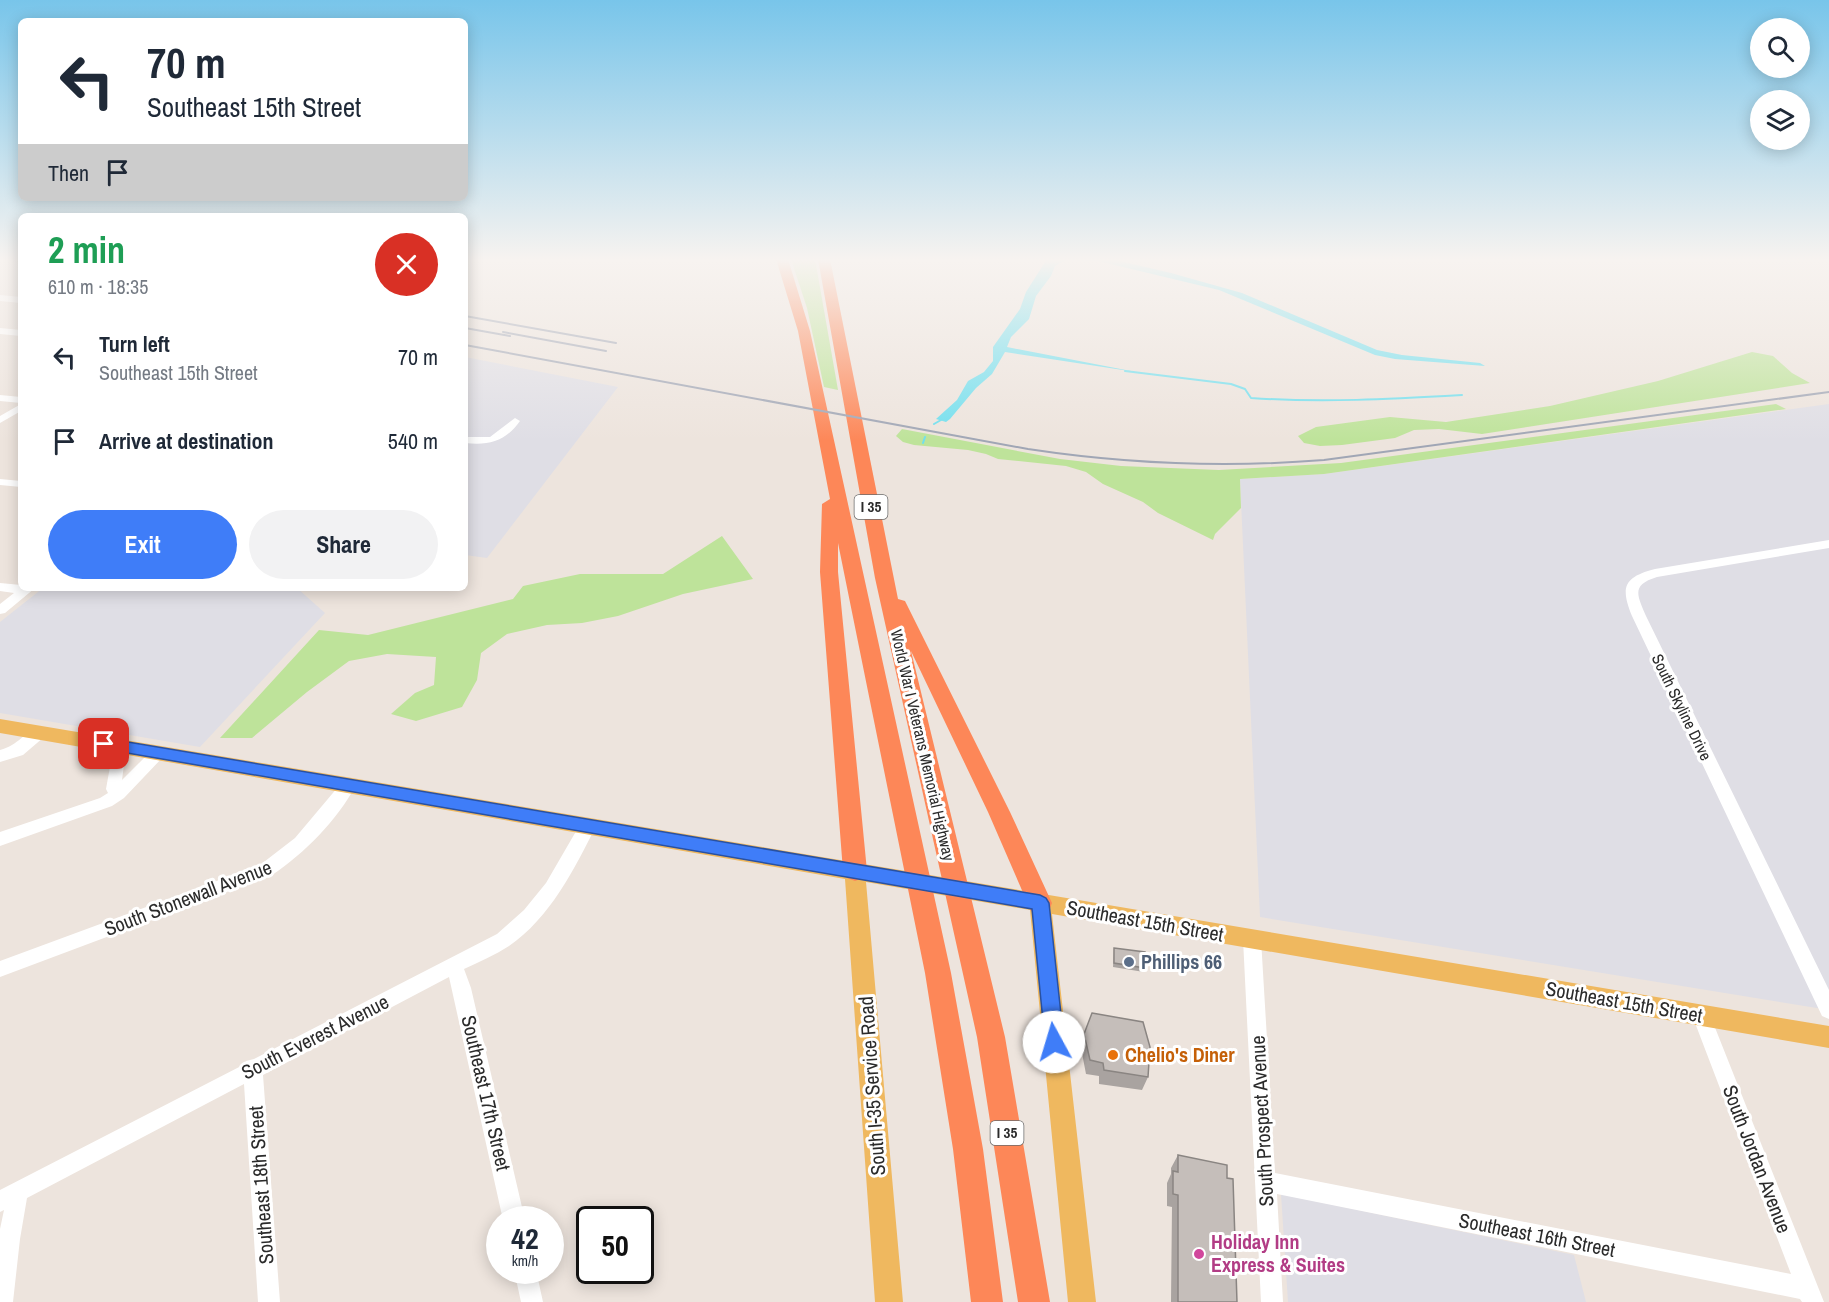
<!DOCTYPE html>
<meta charset="utf-8">
<style>
body{margin:0;font-family:"Archivo Narrow",sans-serif;background:#f2f2f3;color:#1f2937;height:100vh;display:flex;flex-direction:column;font-size:22px;white-space:nowrap}
*{box-sizing:border-box;margin:0}
p{font-size:20px;color:#747a83}
.icon{flex:none;width:33px;height:33px;fill:none;stroke:currentColor;stroke-width:2;stroke-linecap:round;stroke-linejoin:round}
.map{position:relative;flex:1;overflow:hidden}
.drawer{position:absolute;left:18px;top:213px;width:450px;height:378px;display:flex;flex-direction:column;background:#fff;border-radius:9px;box-shadow:0 3px 15px #0003}
.drawer>*{flex:none}
.top-card{position:absolute;left:18px;top:18px;width:450px;height:183px;border-radius:9px;box-shadow:0 3px 15px #0003;background:#fff;color:#1f2937;overflow:hidden}
.controls{position:absolute;left:1750px;top:18px;display:grid;gap:12px}
.controls a{display:grid;place-items:center;width:60px;height:60px;border-radius:50%;background:#fff;box-shadow:0 3px 15px #0003;font-size:30px}
.speed{position:absolute;left:486px;top:1206px;display:flex;gap:12px;font-size:30px;font-weight:700;text-align:center}
.speed>*{display:grid;place-content:center;width:78px;height:78px;border-radius:50%;background:#fff;box-shadow:0 3px 15px #0003;line-height:1}
.speed small{font-size:15px;font-weight:400}
.speed .limit{border:3px solid #111;border-radius:9px;background:#fff;color:#111}
.pin{position:absolute;display:grid;place-items:center;width:51px;height:51px;color:#fff;margin:-26px;border-radius:12px;box-shadow:0 3px 9px #0006}
.me{position:absolute;width:66px;margin:-33px;rotate:354deg;stroke-linejoin:round;filter:drop-shadow(0 0 4px #0008)}
.turn{display:flex;align-items:center;gap:21px;height:126px;padding:0 30px;font-size:27px}
.turn .icon{width:78px;height:78px;stroke-width:2.5}
.turn b{display:block;font-size:42px;line-height:51px}
.then{display:flex;align-items:center;height:57px;padding:0 30px;background:#0003;gap:12px;font-size:22px}
.round{display:grid;place-items:center;flex:none;width:63px;height:63px;border-radius:32px;background:#f2f2f3}
.summary{display:flex;align-items:center;justify-content:space-between;height:102px;padding:0 30px}
h1{font-size:36px;font-weight:800;line-height:45px;color:#1e9e55}
.cta{display:flex;gap:12px;margin-top:auto;padding:12px 30px}
.cta a{flex:1;height:69px;border-radius:36px;background:#3f7df8;color:#fff;font-size:24px;font-weight:800;line-height:69px;text-align:center}
.cta a+a{background:#f2f2f3;color:#1f2937}
ul{padding:0;list-style:none}
li{display:flex;align-items:center;gap:18px;height:84px;padding:0 30px}
li div{flex:1}
li b{display:block;font-size:22px}
li em{font-style:normal}
.map>svg:first-child{display:block}
</style>
<div class="map">
<svg width="1829" height="1302" viewBox="0 0 1829 1302">
<rect width="100%" height="100%" fill="#ede4dd"/>
<path fill="#dfdee5" d="M465,357l153,30 -131,171 -22,-3z
M1829,404v606l-569,-93 -20,-438 84,-5z
M43,588h254l28,25 -125,134 -200,-34v-91z
M1281,1194l293,61 12,47h-298z"/>
<path fill="#bee39a" d="M791,259h24l23,131 -14,-3 -17,-79z
M1752,352l21,4 19,17 18,10 -328,51 -43,-5 -25,1 -19,8 -53,7 -22,1 -16,-3 -6,-7 18,-9 74,-10 56,5 104,-16 108,-25z
M1776,404l10,5 -462,65 -84,5 1,29 -26,26 -2,6 -55,-27 -15,-11 -40,-18 -17,-12 -20,-6 -68,-7 -12,-5 -18,-4 -54,-5 -11,-3 -7,-6 6,-7 158,30 61,7 98,4 122,-7z
M722,536l31,43 -70,15 -65,22 -36,7 -35,2 -40,9 -26,19 -4,27 -15,27 -46,14 -25,-7 24,-21 19,-8 2,-28 -49,-3 -38,7 -42,31 -55,46h-32l99,-108 49,5 145,-36 10,-13 57,-12h83z"/>
<path fill="#71dfee" d="M1047,259h64l60,14 71,20 135,57 25,5 78,8 5,3 -90,-7 -20,-4 -156,-65 -121,-29 -32,-1 -11,6 -4,10 -15,20 -7,23 -18,18 -4,10 129,25 -131,-20 -13,22 -16,14 -26,31 -4,3 -10,-3 21,-19 11,-19 16,-9 9,-11v-14l27,-38 6,-17z"/>
<g fill="none" stroke-linecap="round" stroke-linejoin="round">
<path stroke="#71dfee" stroke-width="2" d="M1125,371l106,13 14,5 6,9c71,5 141,1 211,-3
M934,424l7,-4
M923,443l2,-6"/>
<path fill="#fff" fill-rule="evenodd" d="M0,295l21,2v6l-21,-2z
M0,328l21,2v6l-21,-2z
M0,395l21,2v6l-21,-2z
M21,404v7l-21,12v-7z
M515,418l5,3c-14,20 -31,25 -55,22v-6h25z
M0,479l21,2v6l-21,-2z
M1829,540v8l-172,29c-26,8 -20,18 -11,39l183,374v29l-7,-3 -190,-400c-12,-29 -8,-39 23,-47z
M0,583l21,2v3h14l-30,25 -5,1v-10l14,-11 -14,-2z
M39,727l5,2 2,4 -2,4 -21,18 -23,7v-12c19,-5 24,-18 39,-23z
M158,747l5,2 2,4 -2,4 -39,41 -12,8 -112,40v-14l100,-34 8,-5 -2,-4 5,-28 5,-2 5,2 3,4 -2,15 31,-31z
M348,779l5,2 3,4c-18,34 -52,69 -84,90l-272,102v-16l260,-96 35,-27 48,-57z
M588,819l6,2 2,5c-21,42 -46,92 -87,120 -14,9 -30,16 -45,23l7,19 54,232h-22l-54,-243 -186,98 17,227h-22l-14,-218 -217,114 -7,41 -7,63h-13v-73l4,-19 -4,2v-22l245,-126 1,-3 8,-2 243,-125 27,-24 22,-27 36,-62z
M1252,931l6,2 3,6 14,234 516,101 -99,-259 2,-6 7,-3 7,3 2,6 114,287h-22l-2,-3 -523,-105 6,108h-22l-18,-363 3,-6z
M514,1270h22l7,32h-22z"/>
<path fill="#efb85f" fill-rule="evenodd" d="M0,719l1829,307v22l-777,-134 44,388h-28l-38,-392 -164,-28 37,420h-28l-30,-423 -845,-146z"/>
<path fill="#fd8758" fill-rule="evenodd" d="M776,259h12l22,72 141,642 32,176 20,153h-32l-18,-153 -28,-176 -87,-430v29l29,299 -4,7 -8,3 -8,-3 -4,-7 -23,-299 2,-68 8,-5 -32,-168z
M818,259h12l68,340 7,2 2,4 103,207 42,91 -3,8 -9,3 -9,-3 -43,-99 -77,-161 94,386 45,265h-32l-41,-265 -102,-459z"/>
<path stroke="#a0a6b5" stroke-width="2" d="M4,259l17,3
M465,316l151,27
M465,328l45,8
M503,332l103,19
M465,345l563,104c99,15 196,19 296,11l505,-68"/>
</g>
<path fill="#a9a3a0" d="M1114,948l31,20 -1,4 -31,-5z
M1084,1034l64,43 -6,13 -43,-6v-8l-13,-2 -5,-26z
M1178,1155l49,23 10,124h-66l1,-95 -5,-1v-23l4,-9v-6z"/>
<path fill="#c5beba" stroke="#8a8582" stroke-width="1.5" d="M1114,948l31,4v16l-31,-5z
M1092,1013l51,9 7,25 -2,30 -44,-7 -1,-7 -13,-3 -6,-26z
M1178,1155l49,10v13l6,1 4,123h-59v-107l-5,-1v-23l5,1z"/>
<linearGradient id="sky" x2="0" y2="1"><stop stop-color="#78c5ea"/><stop offset="0.59" stop-color="#f7f3f0"/><stop offset="1" stop-color="#f7f3f0" stop-opacity="0"/></linearGradient>
<rect width="1829" height="441" fill="url(#sky)"/>
<path fill="#3f7df8" stroke="#2951a1" stroke-width="1.5" d="M104,738l936,157 6,3 3,5 15,139 -3,7 -7,3 -7,-3 -2,-7 -13,-133 -928,-160 -5,-1 -2,-4 2,-4z"/>
<circle fill="#5c6f8a" stroke="#fff" stroke-width="2" cx="1129" cy="962" r="6"/>
<circle fill="#e8710a" stroke="#fff" stroke-width="2" cx="1113" cy="1055" r="6"/>
<circle fill="#d1479c" stroke="#fff" stroke-width="2" cx="1199" cy="1254" r="6"/>
<g text-anchor="middle" stroke-width="6" stroke-linejoin="round" paint-order="stroke">
<g fill="#fff" stroke="#6b6b6b" stroke-width="1.5">
<rect x="854.5" y="495" width="33" height="24" rx="4.5"/>
<rect x="990.5" y="1121" width="33" height="24" rx="4.5"/>
</g>
<g font-size="15" font-weight="bold" fill="#2b2b2b">
<text x="871" y="512">I 35</text>
<text x="1007" y="1138">I 35</text>
</g>
<g font-size="16" fill="#2b2b2b" stroke="#fff">
<text transform="translate(1682 707) rotate(64)" y="6">South Skyline Drive</text>
<text transform="translate(923 745) rotate(77)" y="6">World War I Veterans Memorial Highway</text>
</g>
<g font-size="20" fill="#2b2b2b" stroke="#fff">
<text transform="translate(188 898) rotate(-21)" y="7">South Stonewall Avenue</text>
<text transform="translate(1145 921) rotate(10)" y="7">Southeast 15th Street</text>
<text transform="translate(1624 1002) rotate(10)" y="7">Southeast 15th Street</text>
<text transform="translate(315 1037) rotate(-27)" y="7">South Everest Avenue</text>
<text transform="translate(872 1086) rotate(-94)" y="7">South I-35 Service Road</text>
<text transform="translate(486 1093) rotate(77)" y="7">Southeast 17th Street</text>
<text transform="translate(1262 1121) rotate(-93)" y="7">South Prospect Avenue</text>
<text transform="translate(1757 1159) rotate(69)" y="7">South Jordan Avenue</text>
<text transform="translate(261 1185) rotate(-94)" y="7">Southeast 18th Street</text>
<text transform="translate(1537 1235) rotate(11)" y="7">Southeast 16th Street</text>
</g>
<g font-size="20" font-weight="bold" fill="#4e5e75" stroke="#fff" text-anchor="start">
<text x="1141" y="969">Phillips 66</text>
</g>
<g font-size="20" font-weight="bold" fill="#c56008" stroke="#fff" text-anchor="start">
<text x="1125" y="1062">Chelio's Diner</text>
</g>
<g font-size="20" font-weight="bold" fill="#b23c85" stroke="#fff" text-anchor="start">
<text x="1211" y="1249">Holiday Inn<tspan x="1211" dy="23">Express &amp; Suites</tspan></text>
</g>
</g>
</svg>
<div class="controls">
<a><svg class="icon" aria-label="search" viewBox="0 0 24 24"><circle cx="10" cy="10" r="6"/><path d="M15 15l6 6"/></svg></a>
<a><svg class="icon" aria-label="layers" viewBox="0 0 24 24"><path d="M12 4l9 5-9 5-9-5zM3 14l9 5 9-5"/></svg></a>
</div>
<div class="speed"><div>42<small>km/h</small></div><div class="limit">50</div></div>
<div class="pin" style="left:104px;top:744px;background:#d93025"><svg class="icon" aria-label="arrive" viewBox="0 0 24 24"><path d="M6 21V4h12l-3 4 3 4H6"/></svg></div>
<svg class="me" style="left:1054px;top:1042px" viewBox="-20 -20 40 40"><circle r="19" fill="#fff"/><path d="M0-13L10 11 0 6-10 11z" fill="#3f7df8"/></svg>
<div class="top-card">
<div class="turn"><svg class="icon" aria-label="left" viewBox="0 0 24 24"><path d="M17 20v-9H6M10 6l-5 5 5 5"/></svg><div><b>70 m</b>Southeast 15th Street</div></div>
<div class="then">Then<svg class="icon" aria-label="arrive" viewBox="0 0 24 24"><path d="M6 21V4h12l-3 4 3 4H6"/></svg></div>
</div>
<section class="drawer">
<div class="summary"><div><h1>2 min</h1><p>610 m · 18:35</p></div><a class="round" style="background:#d93025;color:#fff"><svg class="icon" aria-label="close" viewBox="0 0 24 24"><path d="M6 6l12 12M18 6L6 18"/></svg></a></div>
<ul>
<li><svg class="icon" aria-label="left" viewBox="0 0 24 24"><path d="M17 20v-9H6M10 6l-5 5 5 5"/></svg><div><b>Turn left</b><p>Southeast 15th Street</p></div><em>70 m</em></li>
<li><svg class="icon" aria-label="arrive" viewBox="0 0 24 24"><path d="M6 21V4h12l-3 4 3 4H6"/></svg><div><b>Arrive at destination</b></div><em>540 m</em></li>
</ul>
<div class="cta"><a>Exit</a><a>Share</a></div>
</section>
</div>
